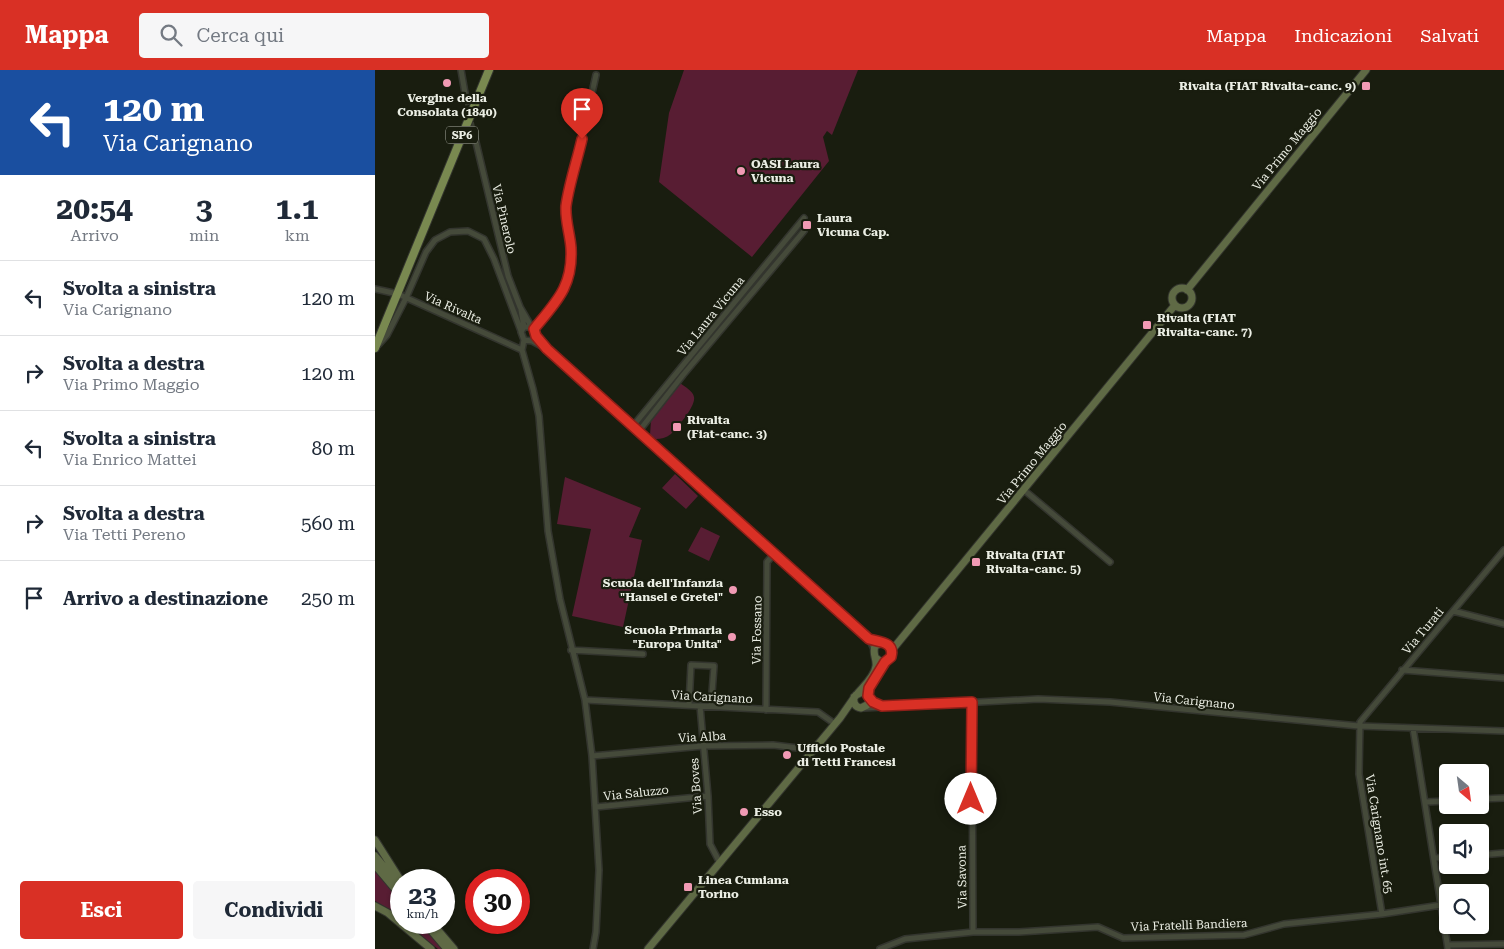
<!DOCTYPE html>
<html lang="it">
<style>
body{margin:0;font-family:"Roboto Serif",serif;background:#f6f6f7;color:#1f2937;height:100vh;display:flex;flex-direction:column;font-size:19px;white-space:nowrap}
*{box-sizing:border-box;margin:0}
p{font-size:16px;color:#747a83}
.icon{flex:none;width:28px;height:28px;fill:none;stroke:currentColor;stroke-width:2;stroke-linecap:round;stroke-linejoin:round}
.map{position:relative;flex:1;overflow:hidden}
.panel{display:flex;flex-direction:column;background:#fff;width:375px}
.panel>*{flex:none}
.top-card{background:#1a4fa0;color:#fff;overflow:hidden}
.needle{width:32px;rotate:151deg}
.tools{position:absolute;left:1064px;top:694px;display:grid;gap:10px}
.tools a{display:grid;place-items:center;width:50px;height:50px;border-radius:5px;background:#fff;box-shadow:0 1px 4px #0004;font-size:25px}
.speed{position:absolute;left:15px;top:799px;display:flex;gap:10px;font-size:25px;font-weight:700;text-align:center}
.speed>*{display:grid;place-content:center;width:65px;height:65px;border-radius:50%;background:#fff;box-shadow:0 1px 4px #0004;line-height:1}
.speed small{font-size:12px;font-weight:400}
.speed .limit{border:8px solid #d22;background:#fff;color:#111}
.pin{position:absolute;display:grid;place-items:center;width:42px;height:42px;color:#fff;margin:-51px -21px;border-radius:50% 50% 50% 0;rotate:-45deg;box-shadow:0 0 5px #0007}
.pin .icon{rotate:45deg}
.me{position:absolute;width:55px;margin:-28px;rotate:0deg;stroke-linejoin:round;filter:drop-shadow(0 0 4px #0008)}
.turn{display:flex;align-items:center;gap:18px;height:105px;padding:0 20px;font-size:22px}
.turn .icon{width:65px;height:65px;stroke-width:2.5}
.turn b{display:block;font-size:35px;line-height:42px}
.eta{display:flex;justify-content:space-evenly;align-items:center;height:85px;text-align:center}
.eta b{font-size:30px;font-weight:700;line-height:35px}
.primary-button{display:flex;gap:10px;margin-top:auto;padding:10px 20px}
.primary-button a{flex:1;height:58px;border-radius:5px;background:#d93025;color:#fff;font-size:20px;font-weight:700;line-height:58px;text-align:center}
.primary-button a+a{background:#f6f6f7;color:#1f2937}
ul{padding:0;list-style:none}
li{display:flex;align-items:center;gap:15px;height:75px;padding:0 20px;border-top:1px solid #e0e1e3}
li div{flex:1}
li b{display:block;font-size:19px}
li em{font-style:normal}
header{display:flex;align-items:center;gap:30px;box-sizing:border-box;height:70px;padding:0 25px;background:#d93025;color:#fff}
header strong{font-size:24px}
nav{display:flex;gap:28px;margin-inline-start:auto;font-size:18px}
.search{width:350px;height:45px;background:#f6f6f7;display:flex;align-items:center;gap:12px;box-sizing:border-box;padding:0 18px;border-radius:5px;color:#747a83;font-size:19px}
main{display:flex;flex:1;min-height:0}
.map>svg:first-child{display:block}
</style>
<header>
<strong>Mappa</strong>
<div class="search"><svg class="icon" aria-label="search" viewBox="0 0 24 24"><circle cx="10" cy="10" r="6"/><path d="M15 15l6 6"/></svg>Cerca qui</div>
<nav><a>Mappa</a><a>Indicazioni</a><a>Salvati</a></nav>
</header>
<main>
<section class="panel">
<div class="top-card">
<div class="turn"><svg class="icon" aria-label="left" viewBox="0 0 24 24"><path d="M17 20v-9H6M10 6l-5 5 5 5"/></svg><div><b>120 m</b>Via Carignano</div></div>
</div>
<div class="eta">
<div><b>20:54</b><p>Arrivo</p></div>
<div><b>3</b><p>min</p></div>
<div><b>1.1</b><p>km</p></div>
</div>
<ul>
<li><svg class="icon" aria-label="left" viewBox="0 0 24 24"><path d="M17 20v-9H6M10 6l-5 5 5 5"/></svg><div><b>Svolta a sinistra</b><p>Via Carignano</p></div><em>120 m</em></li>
<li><svg class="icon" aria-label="right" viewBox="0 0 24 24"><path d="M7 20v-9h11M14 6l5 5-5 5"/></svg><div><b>Svolta a destra</b><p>Via Primo Maggio</p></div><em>120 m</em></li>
<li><svg class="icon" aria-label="left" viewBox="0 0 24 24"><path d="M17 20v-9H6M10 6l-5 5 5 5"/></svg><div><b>Svolta a sinistra</b><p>Via Enrico Mattei</p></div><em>80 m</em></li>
<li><svg class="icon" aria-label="right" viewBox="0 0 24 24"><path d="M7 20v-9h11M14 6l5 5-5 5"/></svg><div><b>Svolta a destra</b><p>Via Tetti Pereno</p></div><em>560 m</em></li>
<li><svg class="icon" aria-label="arrive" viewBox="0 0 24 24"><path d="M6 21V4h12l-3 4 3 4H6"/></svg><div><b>Arrivo a destinazione</b></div><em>250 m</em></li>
</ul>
<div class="primary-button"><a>Esci</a><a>Condividi</a></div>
</section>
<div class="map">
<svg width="1129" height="879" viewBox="0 0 1129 879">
<rect width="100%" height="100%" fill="#191d0f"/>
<path fill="#581d33" d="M309,0h174l-26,65 -5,-4 -4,6 6,24 -77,96 -93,-75 10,-69z
M305,313c5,4 13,8 14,14 2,9 -17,31 -23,37 -5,4 -10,5 -15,5l-6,-4 1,-15z
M300,404l23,22 -12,13 -24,-21z
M190,407l76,31 -12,29 13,3 -19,87 -51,-11 19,-87 -34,-5z
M326,457l19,9 -11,25 -21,-10z
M0,801l26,30v18l-10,-9 -16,-9z
M31,853h14l22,26h-4z"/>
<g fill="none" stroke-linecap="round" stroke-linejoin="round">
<path stroke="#383c2f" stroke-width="5" stroke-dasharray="5 2.5" stroke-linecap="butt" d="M90,23l9,41"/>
<defs>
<path id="street" d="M86,0l4,23
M99,64l34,142 12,31 11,19
M0,219l23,5 124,56
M146,240l3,17
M159,259l23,-27 8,-14 5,-21 1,-20 -5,-39 30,-133
M161,266l12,13 321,290 5,10
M149,270l-2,10 11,39 6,27 9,115 12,68 25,101 7,56 7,114 -3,62 -3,17
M157,271l-8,-1 -3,-8 3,-5h8
M157,271l15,8
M4,274l8,-9 19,-37 20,-46 9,-12 15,-8 18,-1 16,8 10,20 27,72
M258,356l171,-208
M264,361l44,-56 121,-144
M649,420l86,72
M1078,541l51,13
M196,580l72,4
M1027,600l102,8
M210,630l233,12 17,12
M597,632l1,230
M314,635l2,-40 23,1 -3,40
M325,636l8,90 2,48 10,19
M489,638l174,-9 72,3 249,24 145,5
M391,640l1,-148 7,-8
M1038,658l35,221
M217,686l111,-10 70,-1 41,5
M1105,729l24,-1
M1051,732l21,-1
M221,737l112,-11
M1105,785l24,-2
M1060,788l12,-1
M1007,844l-23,-140 1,-52 144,-172
M1073,875l56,-1
M505,879l25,-10 68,-7h46l79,-5 25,11 121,-3 40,-11 98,-10 59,-9"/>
<path id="secondary" d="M797 228a10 10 0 1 1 20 0a10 10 0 1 1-20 0Z
M812,220l179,-220
M517,580l283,-345
M483,623c6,-7 17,-17 18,-27 1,-8 -4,-12 -1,-20l9,-4 7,5 2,6 -3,6 -9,3 -5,-4
M479,627c-1,6 1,10 7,11l6,-3 2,-3v-14l16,-26
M0,770l26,41
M0,786l26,31
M0,795l26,31
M0,836l13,7 43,36
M49,852l23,27
M56,852l23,27
M273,879l192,-231 16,-23 6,-3 6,4"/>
<path id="primary" d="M0,278l114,-278"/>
</defs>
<use href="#street" stroke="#33352e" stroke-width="8"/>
<use href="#secondary" stroke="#33352e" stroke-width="9"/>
<use href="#primary" stroke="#33352e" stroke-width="10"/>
<use href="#street" stroke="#454a3a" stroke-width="5"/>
<use href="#secondary" stroke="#5f6a45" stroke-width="7"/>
<use href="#primary" stroke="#798950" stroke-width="8"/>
</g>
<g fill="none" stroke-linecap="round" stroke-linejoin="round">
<defs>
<path id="route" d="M207,69c-5,22 -13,45 -16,67 -1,14 4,28 5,42 2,38 -14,53 -37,81l2,7 11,13 322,290c11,3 26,3 22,18l-6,5 -16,26 -1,8 5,6 9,4 90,-4 -1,97"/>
</defs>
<use href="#route" stroke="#8d1f18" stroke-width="12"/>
<use href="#route" stroke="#d93025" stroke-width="9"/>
</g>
<g fill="#f19ab4" stroke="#191d0f" stroke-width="2">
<circle cx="72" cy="13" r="5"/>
<rect x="986" y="11" width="10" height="10" rx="2.5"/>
<circle cx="366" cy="101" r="5"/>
<rect x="427" y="150" width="10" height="10" rx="2.5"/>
<rect x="767" y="250" width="10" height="10" rx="2.5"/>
<rect x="297" y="352" width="10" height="10" rx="2.5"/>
<rect x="596" y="487" width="10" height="10" rx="2.5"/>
<circle cx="358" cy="520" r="5"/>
<circle cx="357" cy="567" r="5"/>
<circle cx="412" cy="685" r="5"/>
<circle cx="369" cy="742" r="5"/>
<rect x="308" y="812" width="10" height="10" rx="2.5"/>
</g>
<g text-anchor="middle" stroke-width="4.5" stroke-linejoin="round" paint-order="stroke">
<rect fill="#191d0f" stroke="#acafa4" stroke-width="1" x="71" y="56.5" width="32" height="17" rx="4"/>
<g font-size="11" font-weight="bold" fill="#ebeee4">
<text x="87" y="69">SP6</text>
</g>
<g font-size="12" font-weight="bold" fill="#ebeee4" stroke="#191d0f" text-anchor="start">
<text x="981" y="20" text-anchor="end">Rivalta (FIAT Rivalta-canc. 9)</text>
<text x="72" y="32" text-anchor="middle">Vergine della<tspan x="72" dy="14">Consolata (1840)</tspan></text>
<text x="376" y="98">OASI Laura<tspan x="376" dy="14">Vicuna</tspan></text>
<text x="442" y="152">Laura<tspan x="442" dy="14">Vicuna Cap.</tspan></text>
<text x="782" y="252">Rivalta (FIAT<tspan x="782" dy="14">Rivalta-canc. 7)</tspan></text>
<text x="312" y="354">Rivalta<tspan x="312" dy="14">(Fiat-canc. 3)</tspan></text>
<text x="611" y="489">Rivalta (FIAT<tspan x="611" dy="14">Rivalta-canc. 5)</tspan></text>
<text x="348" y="517" text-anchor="end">Scuola dell'Infanzia<tspan x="348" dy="14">"Hansel e Gretel"</tspan></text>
<text x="347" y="564" text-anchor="end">Scuola Primaria<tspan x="347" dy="14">"Europa Unita"</tspan></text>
<text x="422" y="682">Ufficio Postale<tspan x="422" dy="14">di Tetti Francesi</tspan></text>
<text x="379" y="746">Esso</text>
<text x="323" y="814">Linea Cumiana<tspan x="323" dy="14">Torino</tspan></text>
</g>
<g font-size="12" fill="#ebeee4" stroke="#191d0f">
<text transform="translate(912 79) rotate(-51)" y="4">Via Primo Maggio</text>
<text transform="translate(129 149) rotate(77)" y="4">Via Pinerolo</text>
<text transform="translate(78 238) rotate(24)" y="4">Via Rivalta</text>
<text transform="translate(336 246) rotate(-51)" y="4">Via Laura Vicuna</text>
<text transform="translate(657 393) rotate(-51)" y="4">Via Primo Maggio</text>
<text transform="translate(382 560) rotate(-89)" y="4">Via Fossano</text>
<text transform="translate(1048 561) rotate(-50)" y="4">Via Turati</text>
<text transform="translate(337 627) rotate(3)" y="4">Via Carignano</text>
<text transform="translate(819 631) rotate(6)" y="4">Via Carignano</text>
<text transform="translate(327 667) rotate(-3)" y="4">Via Alba</text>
<text transform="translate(321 716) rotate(-94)" y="4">Via Boves</text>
<text transform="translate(261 723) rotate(-6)" y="4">Via Saluzzo</text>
<text transform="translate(1004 764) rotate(81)" y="4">Via Carignano int. 65</text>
<text transform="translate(587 807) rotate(-91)" y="4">Via Savona</text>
<text transform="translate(814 855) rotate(-2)" y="4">Via Fratelli Bandiera</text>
</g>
</g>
</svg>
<div class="tools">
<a><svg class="needle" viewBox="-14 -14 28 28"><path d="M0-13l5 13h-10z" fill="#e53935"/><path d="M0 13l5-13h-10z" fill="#747a83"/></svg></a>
<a><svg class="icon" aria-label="sound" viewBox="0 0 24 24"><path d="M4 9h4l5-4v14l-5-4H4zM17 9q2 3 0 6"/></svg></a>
<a><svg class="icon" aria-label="search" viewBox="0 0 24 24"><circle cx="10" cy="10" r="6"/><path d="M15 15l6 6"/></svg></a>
</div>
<div class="speed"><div>23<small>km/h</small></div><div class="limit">30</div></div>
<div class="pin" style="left:207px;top:69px;background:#d93025"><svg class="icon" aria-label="arrive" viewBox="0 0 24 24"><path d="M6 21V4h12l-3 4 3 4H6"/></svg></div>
<svg class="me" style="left:596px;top:729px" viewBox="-20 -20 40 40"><circle r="19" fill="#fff"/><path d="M0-13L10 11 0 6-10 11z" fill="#d93025"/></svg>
</div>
</main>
